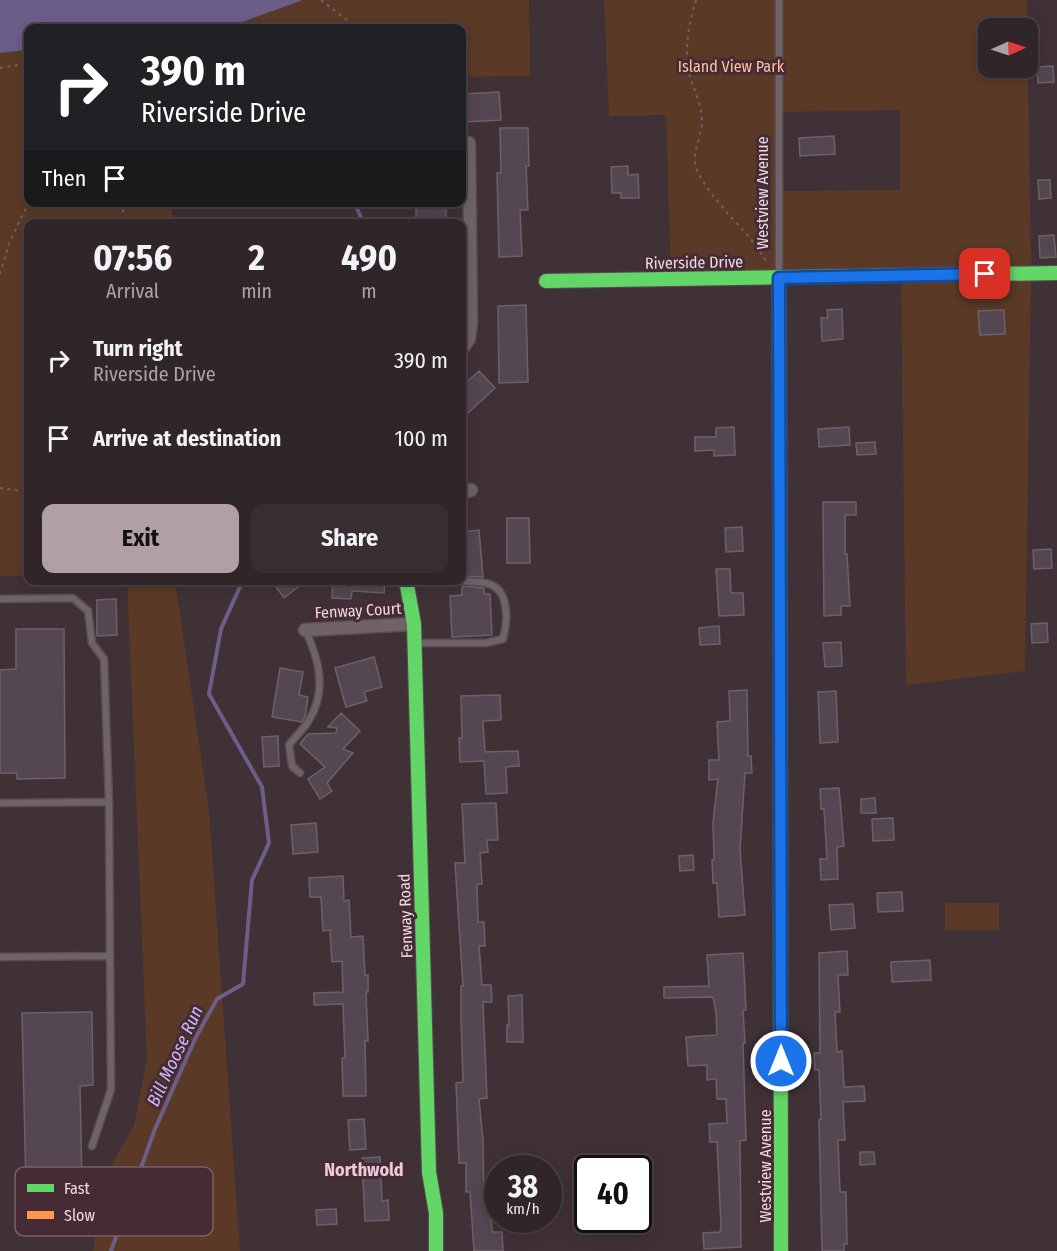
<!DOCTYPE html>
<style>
body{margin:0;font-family:"Fira Sans Condensed",sans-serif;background:#382d31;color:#f1f3f6;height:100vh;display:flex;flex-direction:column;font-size:22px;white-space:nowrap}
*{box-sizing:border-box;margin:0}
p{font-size:20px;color:#a8a5a8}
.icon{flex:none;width:33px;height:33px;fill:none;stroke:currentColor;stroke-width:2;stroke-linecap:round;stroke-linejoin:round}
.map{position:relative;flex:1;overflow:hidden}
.drawer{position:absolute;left:24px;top:219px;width:442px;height:366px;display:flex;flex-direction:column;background:#302529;border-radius:12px;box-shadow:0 3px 15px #0003,0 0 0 2px #4b4246}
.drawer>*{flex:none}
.banner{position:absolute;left:24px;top:24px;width:442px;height:183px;border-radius:12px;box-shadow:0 3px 15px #0003,0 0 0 2px #4b4246;background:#202124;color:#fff;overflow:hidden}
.needle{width:39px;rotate:87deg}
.controls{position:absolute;left:978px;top:18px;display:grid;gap:12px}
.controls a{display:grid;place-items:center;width:60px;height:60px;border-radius:12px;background:#302529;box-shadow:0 3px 15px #0003,0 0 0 2px #4b4246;font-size:30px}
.speed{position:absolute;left:484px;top:1155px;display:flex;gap:12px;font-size:30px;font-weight:700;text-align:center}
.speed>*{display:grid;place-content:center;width:78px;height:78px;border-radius:50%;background:#302529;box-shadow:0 3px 15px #0003,0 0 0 2px #4b4246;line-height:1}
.speed small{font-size:15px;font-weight:400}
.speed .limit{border:3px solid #111;border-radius:9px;background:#fff;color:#111}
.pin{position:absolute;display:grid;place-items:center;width:51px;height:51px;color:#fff;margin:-26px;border-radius:12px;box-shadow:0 3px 9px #0006}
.me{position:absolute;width:66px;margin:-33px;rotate:0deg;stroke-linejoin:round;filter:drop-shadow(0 0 4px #0008)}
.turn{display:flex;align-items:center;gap:21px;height:126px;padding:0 18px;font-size:27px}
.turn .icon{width:78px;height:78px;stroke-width:2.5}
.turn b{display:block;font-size:42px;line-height:51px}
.then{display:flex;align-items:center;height:57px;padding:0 18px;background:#0003;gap:12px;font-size:22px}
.eta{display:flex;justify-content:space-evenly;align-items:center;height:102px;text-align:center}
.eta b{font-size:36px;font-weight:700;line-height:42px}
.button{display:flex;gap:12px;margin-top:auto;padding:12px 18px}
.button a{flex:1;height:69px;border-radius:12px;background:#b09fa6;color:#111;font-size:24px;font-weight:700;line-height:69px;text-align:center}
.button a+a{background:#382d31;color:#f1f3f6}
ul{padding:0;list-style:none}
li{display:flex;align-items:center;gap:18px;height:78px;padding:0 18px}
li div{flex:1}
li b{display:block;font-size:22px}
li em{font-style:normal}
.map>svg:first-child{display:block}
</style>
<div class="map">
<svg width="1057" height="1251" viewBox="0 0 1057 1251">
<rect width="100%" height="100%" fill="#403137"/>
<path fill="#5a3a27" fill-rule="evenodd" d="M303,0h226l1,76 -68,1v-49h-236z
M604,0h423l4,273 -6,398 -119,14 -5,-409 -230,3 -5,-164 -57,1zM988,28h40v40h-40zM900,110v80l-116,1 -5,-79z
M28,50v152l144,1v20l-144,1v352h-28v-523z
M127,581h48l34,230 31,440h-147l12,-75 29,-50 13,-67z
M945,903h54v27h-54z"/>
<path fill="#6b5e89" d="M0,0h303l-77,28h-198v22l-28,3z"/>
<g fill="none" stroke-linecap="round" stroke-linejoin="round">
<path stroke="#6b5e89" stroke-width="4" d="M354,202l10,22
M111,1251l44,-122 40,-90 22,-40 26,-15 9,-104 17,-37 -7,-56 -53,-93 12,-65 22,-49"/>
</g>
<path fill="#554751" stroke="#6d6168" stroke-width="1.5" d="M1053,66l1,16 -16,1 -1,-16z
M499,92l2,28 -35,2 -2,-28z
M500,128h28l1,38h-3l2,44h-8l2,46 -23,1 -2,-84h4z
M834,136l1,18 -35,2 -1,-18z
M628,166v9l10,-1 1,24h-18v-5h-9l-1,-26z
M1038,180h12l1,18 -12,1z
M446,206v18h-30v-17z
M1054,235l2,22 -16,1 -1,-22z
M526,305l2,77 -29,1 -1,-77z
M842,309l1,30 -21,2 -1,-23h7l-1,-8z
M1004,310l1,24 -25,1 -2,-24z
M479,371l16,17 -27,25 -6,-6v-21z
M734,427l1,28 -21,1v-6l-19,1v-14h21v-9z
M849,427l1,18 -31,2 -1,-18z
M875,442l1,12 -19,1 -1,-12z
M823,502h33v13h-11v39h2l3,52h-9v9l-17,1z
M507,518h22l1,45h-23z
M742,527l1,24 -17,1 -1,-24z
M479,530l4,47 -21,-1v-44z
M1051,549l1,19 -18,1 -1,-19z
M716,569h14l1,24h12l1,22 -25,1z
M271,580h36l-23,18z
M333,580h52l-1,13 -32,-2 -1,8 -19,-1z
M462,586l22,2v6h6l2,41 -40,2 -2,-41 12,-1z
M116,599l1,36 -20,1v-36z
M1047,623l1,19 -16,1 -1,-19z
M719,626l1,18 -20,1 -1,-17z
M16,629h48l1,149 -48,1v-6h-17v-103l16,-1z
M841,642l1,24 -17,1 -2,-24z
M374,657l8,30 -18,5 3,9 -21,6 -11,-39z
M280,668l23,4 -4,23 9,2 -3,20 -3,5 -30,-5z
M747,690l1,66h3l1,17h-7l-5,76 5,66 -26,2 -2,-34h-4l-1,-23h2l-1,-38 5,-43 -9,1v-20h10l-2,-38 13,-1 -1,-30z
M836,691l2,51 -18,1 -2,-51z
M500,695l1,25 -18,1 2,31 33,-1 1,15 -13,1 1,26 -21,1 -2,-33 -24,1 -1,-24h3l-1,-42z
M341,713l19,18 -17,18 10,4 -26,30 5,8 -12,8 -12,-20 17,-12 -25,-23 8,-10 28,-1 1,-5 -9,-1z
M278,736l1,30 -15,1 -2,-30z
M839,788l5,58 -7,1 1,32 -17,1 -1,-21h7l-3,-50h-3l-1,-20z
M875,798l1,15h-15v-14z
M496,803l2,37h-11l1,12 -8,1 2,31h-5l1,38h6l1,24h-6l3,39h9l1,17h-9l4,96 -8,1 4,42 1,60h6l2,31h10l1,19h-29l-4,-59h-4v-29h-7l-3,-80 7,-1 -2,-66v-30h2l-8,-123h10l-3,-59z
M893,818l1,22 -21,1 -1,-22z
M316,823l2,29 -25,2 -2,-29z
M693,855l1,15 -14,1 -1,-15z
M343,876l1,25 5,-1 2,37 12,-1 2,39h3v17h-2l2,49h-3l1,55h-23l-1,-38h3l-2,-54 -29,1v-12l29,-1 -1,-31 -10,1 -2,-32 -7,1 -2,-34h-11l-1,-19z
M902,892l1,19 -25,1 -1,-19z
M853,904l2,24 -24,2 -2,-25z
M847,951l1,24h-10l2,37h-5l2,40 5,-1 2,36 20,-1 1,15 -22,1 2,38h-7l2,52h6l1,52h-3v7h-22l-3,-131 2,-1 -2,-49h-4l-1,-17h6l-1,-100z
M743,953l3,57h-3l2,33h-2l3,97 -6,1 1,106 -37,2 -1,-16 17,-1 1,-7 -4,-83h-7l-1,-18 18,-1 -1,-24h-9l-1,-20 -9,1v-15l-19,1 -2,-29 31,-2 -1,-23 -3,-15 -49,1v-11l45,-1 -2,-31z
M930,960l1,20 -39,2 -1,-20z
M522,995l1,47h-16v-17h2l-1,-29z
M92,1012l1,73 -13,1 3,145 -56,2 -5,-220z
M364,1119l2,30 -16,1 -2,-30z
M860,1152h14l1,12 -15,1z
M380,1157l2,44 6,-1 1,20 -24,1 -3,-63z
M336,1209l1,15 -20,1 -1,-15z"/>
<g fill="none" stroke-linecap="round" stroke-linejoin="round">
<defs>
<path id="lane" d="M779,277v-277
M0,599l73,-1 15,13 4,32 12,16 5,143
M414,643h72l17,-4c5,-19 7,-52 -18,-56 -10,-2 -20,-1 -29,-3
M300,773l-8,-7 -3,-21c6,-8 15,-16 20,-25 18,-28 10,-62 -4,-90
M0,803l109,-1 1,154 -110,1
M92,1146l19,-56 -1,-134"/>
<path id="street" d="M462,349l7,-10 2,-16 -2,-180
M462,493l9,-3
M305,630l109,-6"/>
<path id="fast" d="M546,281l511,-8
M780,570l1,681
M406,580l8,44 15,548 7,41v38"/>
<path id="slow" d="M779,278l1,292"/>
</defs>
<use href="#lane" stroke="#5a4d52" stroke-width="9"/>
<use href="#street" stroke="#5a4d52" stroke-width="15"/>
<use href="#fast" stroke="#5a4d52" stroke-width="16"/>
<use href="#slow" stroke="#5a4d52" stroke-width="16"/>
<path stroke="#6d6267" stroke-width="2" stroke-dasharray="3 4.5" stroke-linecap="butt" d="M321,0l36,28
M696,0c-7,22 -12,49 -7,72 4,17 13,32 13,49 0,16 -12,34 -5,49 17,36 50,58 69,91
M0,68l18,-3 10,1
M123,202v18l4,4
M0,274l9,-31 20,-41
M0,488l28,4"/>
<use href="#lane" stroke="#706368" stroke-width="6"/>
<use href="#street" stroke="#706368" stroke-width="12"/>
<use href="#fast" stroke="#63d668" stroke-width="14"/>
<use href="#slow" stroke="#ff974d" stroke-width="14"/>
</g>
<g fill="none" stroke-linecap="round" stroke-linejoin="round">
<defs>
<path id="route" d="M781,1061l-2,-783 206,-4"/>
</defs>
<use href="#route" stroke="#114b97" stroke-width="15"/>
<use href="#route" stroke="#1a73e8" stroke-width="10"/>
</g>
<g text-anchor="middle" stroke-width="6" stroke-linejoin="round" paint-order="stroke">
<g font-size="16" fill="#fdc29e" stroke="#462b36">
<text x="731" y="72">Island View Park</text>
</g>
<g font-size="16" fill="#eddae1" stroke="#462b36">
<text transform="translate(762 193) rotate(-90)" y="6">Westview Avenue</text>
<text transform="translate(694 262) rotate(-1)" y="6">Riverside Drive</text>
<text transform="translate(358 610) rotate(-3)" y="6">Fenway Court</text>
<text transform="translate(405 916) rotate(-92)" y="6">Fenway Road</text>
<text transform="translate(765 1166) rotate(-90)" y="6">Westview Avenue</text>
</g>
<g font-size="18" font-style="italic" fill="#cabaf5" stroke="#462b36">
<text transform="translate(175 1056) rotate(-65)" y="6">Bill Moose Run</text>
</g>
<g font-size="18" font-weight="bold" fill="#edc9d6" stroke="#462b36">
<text x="364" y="1176">Northwold</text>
</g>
</g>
<rect x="15" y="1167" width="198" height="69" rx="9" fill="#462b36" stroke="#786069" stroke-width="1.5"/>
<rect x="27" y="1184" width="27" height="8" fill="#63d668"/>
<rect x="27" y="1211" width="27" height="8" fill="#ff974d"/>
<g font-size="16" fill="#eddae1">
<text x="64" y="1194">Fast</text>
<text x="64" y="1221">Slow</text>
</g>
</svg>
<div class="controls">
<a><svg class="needle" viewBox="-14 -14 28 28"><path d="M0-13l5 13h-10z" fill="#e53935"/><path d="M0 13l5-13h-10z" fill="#a8a5a8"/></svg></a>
</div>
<div class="speed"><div>38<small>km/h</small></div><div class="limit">40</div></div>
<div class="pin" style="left:985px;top:274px;background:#d93025"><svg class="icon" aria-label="arrive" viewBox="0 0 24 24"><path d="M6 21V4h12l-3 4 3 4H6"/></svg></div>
<svg class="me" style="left:781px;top:1061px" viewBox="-20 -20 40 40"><circle r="17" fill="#1a73e8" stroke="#fff" stroke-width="3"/><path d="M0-11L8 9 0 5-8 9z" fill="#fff"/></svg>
<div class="banner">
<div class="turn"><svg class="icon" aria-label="right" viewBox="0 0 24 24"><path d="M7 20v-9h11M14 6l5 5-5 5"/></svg><div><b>390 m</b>Riverside Drive</div></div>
<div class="then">Then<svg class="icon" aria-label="arrive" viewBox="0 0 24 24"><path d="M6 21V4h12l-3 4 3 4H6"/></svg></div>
</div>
<section class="drawer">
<div class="eta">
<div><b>07:56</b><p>Arrival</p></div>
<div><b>2</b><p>min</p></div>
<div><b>490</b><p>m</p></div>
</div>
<ul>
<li><svg class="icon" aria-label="right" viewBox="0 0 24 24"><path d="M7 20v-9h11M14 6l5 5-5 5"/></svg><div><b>Turn right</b><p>Riverside Drive</p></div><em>390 m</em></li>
<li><svg class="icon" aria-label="arrive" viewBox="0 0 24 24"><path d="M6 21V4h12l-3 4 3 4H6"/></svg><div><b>Arrive at destination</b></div><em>100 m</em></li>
</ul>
<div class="button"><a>Exit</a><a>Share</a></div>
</section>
</div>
